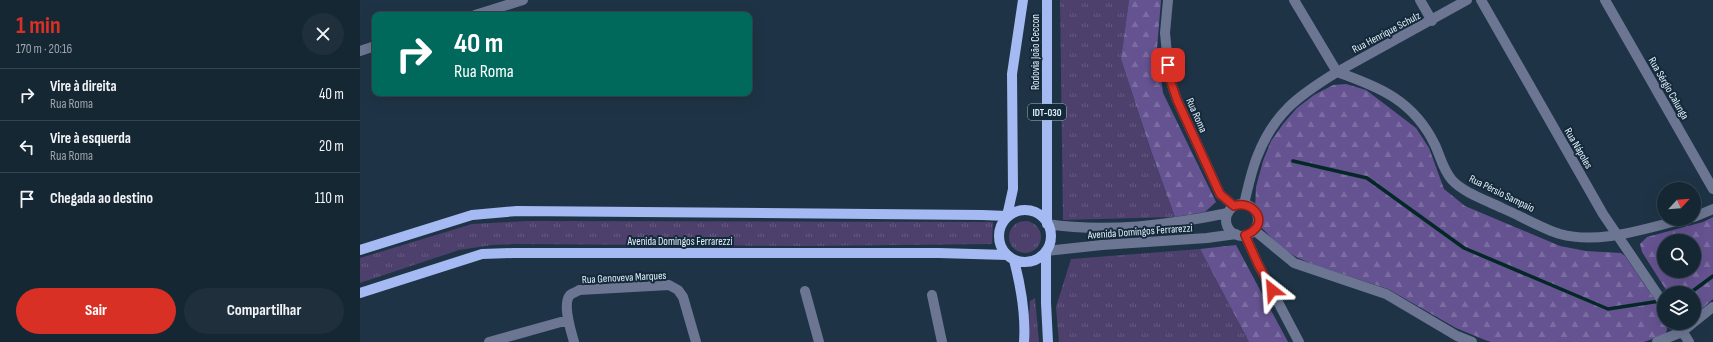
<!DOCTYPE html>
<html lang="pt">
<meta charset="utf-8">
<style>
body{margin:0;font-family:"Sofia Sans Condensed",sans-serif;background:#1f2f3c;color:#f1f3f6;height:100vh;display:flex;flex-direction:column;font-size:15px;white-space:nowrap}
*{box-sizing:border-box;margin:0}
p{font-size:13px;color:#9ea5ac}
.icon{flex:none;width:22px;height:22px;fill:none;stroke:currentColor;stroke-width:2;stroke-linecap:round;stroke-linejoin:round}
.map{position:relative;flex:1;overflow:hidden}
.drawer{display:flex;flex-direction:column;background:#162734;width:360px}
.drawer>*{flex:none}
.banner{position:absolute;left:12px;top:12px;width:380px;height:84px;border-radius:8px;box-shadow:0 4px 16px #0002,0 0 0 1px #35444f;background:#00695c;color:#fff;overflow:hidden}
.needle{width:26px;rotate:64deg}
.buttons{position:absolute;left:1297px;top:182px;display:grid;gap:8px}
.buttons a{display:grid;place-items:center;width:44px;height:44px;border-radius:50%;background:#162734;box-shadow:0 4px 16px #0002,0 0 0 1px #35444f;font-size:20px}
.pin{position:absolute;display:grid;place-items:center;width:34px;height:34px;color:#fff;margin:-17px;border-radius:8px;box-shadow:0 2px 6px #0006}
.me{position:absolute;width:44px;margin:-22px;rotate:332deg;stroke-linejoin:round;filter:drop-shadow(0 0 3px #0008)}
.turn{display:flex;align-items:center;gap:14px;height:84px;padding:0 16px;font-size:18px}
.turn .icon{width:52px;height:52px;stroke-width:2.5}
.turn b{display:block;font-size:28px;line-height:34px}
.round{display:grid;place-items:center;flex:none;width:42px;height:42px;border-radius:21px;background:#1f2f3c}
.head{display:flex;align-items:center;justify-content:space-between;height:68px;padding:0 16px}
h1{font-size:24px;font-weight:700;line-height:30px;color:#d93025}
.primary-button{display:flex;gap:8px;margin-top:auto;padding:8px 16px}
.primary-button a{flex:1;height:46px;border-radius:24px;background:#d93025;color:#fff;font-size:16px;font-weight:700;line-height:46px;text-align:center}
.primary-button a+a{background:#1f2f3c;color:#f1f3f6}
ul{padding:0;list-style:none}
li{display:flex;align-items:center;gap:12px;height:52px;padding:0 16px;border-top:1px solid #35444f}
li div{flex:1}
li b{display:block;font-size:15px}
li em{font-style:normal}
main{display:flex;flex:1;min-height:0}
.map>svg:first-child{display:block}
</style>
<main>
<section class="drawer">
<div class="head"><div><h1>1 min</h1><p>170 m · 20:16</p></div><a class="round"><svg class="icon" aria-label="close" viewBox="0 0 24 24"><path d="M6 6l12 12M18 6L6 18"/></svg></a></div>
<ul>
<li><svg class="icon" aria-label="right" viewBox="0 0 24 24"><path d="M7 20v-9h11M14 6l5 5-5 5"/></svg><div><b>Vire à direita</b><p>Rua Roma</p></div><em>40 m</em></li>
<li><svg class="icon" aria-label="left" viewBox="0 0 24 24"><path d="M17 20v-9H6M10 6l-5 5 5 5"/></svg><div><b>Vire à esquerda</b><p>Rua Roma</p></div><em>20 m</em></li>
<li><svg class="icon" aria-label="arrive" viewBox="0 0 24 24"><path d="M6 21V4h12l-3 4 3 4H6"/></svg><div><b>Chegada ao destino</b></div><em>110 m</em></li>
</ul>
<div class="primary-button"><a>Sair</a><a>Compartilhar</a></div>
</section>
<div class="map">
<svg width="1353" height="342" viewBox="0 0 1353 342">
<defs>
<pattern id="grass-tufts" width="24" height="20" patternUnits="userSpaceOnUse"><rect width="24" height="20" fill="#4d406c"/><path d="M3 7l-1-3M5 7V3M7 7l1-3M15 17l-1-3M17 17v-4M19 17l1-3" fill="none" stroke="#665c82"/></pattern>
<pattern id="forest-firs" width="22" height="20" patternUnits="userSpaceOnUse"><rect width="22" height="20" fill="#655391"/><path d="M5 1l3.5 6h-7zM16 11l3.5 6h-7z" fill="#7b6ca1"/></pattern>
</defs>
<rect width="100%" height="100%" fill="#1e3446"/>
<path fill="url(#grass-tufts)" d="M700,0h69l-8,59 28,87 26,71 -112,3z
M649 237a16 16 0 1 1 32 0a16 16 0 1 1-32 0Z
M168,221l465,1 -1,22 -185,2 -291,-2 -24,1 -33,5 -99,33v-25l112,-34z
M840,249l49,93h-190l-3,-35 15,-48z
M675,298l4,44h-11l2,-41z"/>
<path fill="url(#forest-firs)" fill-rule="evenodd" d="M769,0h32l-4,49 6,44 53,109 -11,10 -30,5 -25,-69 -29,-89z
M986,84l20,6 50,38 13,20 15,41 21,17 95,40 26,5 35,2 4,3 39,57v10h4l-2,11 -22,8h-153l-6,-2 -29,-12 -68,-39 -76,-25 -16,-7 -17,-11 -17,-18 -7,-19 1,-22 7,-26 8,-20 12,-17 14,-16 17,-13 19,-10z
M1353,217v82l-10,9 -9,3v-18h-26l-26,-41 -2,-8 7,-7 56,-15zM1304,241h30v30h-30z
M876,245l52,97h-39l-49,-93z"/>
<g fill="none" stroke-linecap="round" stroke-linejoin="round">
<path stroke="#042826" stroke-width="3.5" d="M933,161l74,17 97,70 144,61 52,-8
M1330,293l23,-17"/>
<path stroke="#6c7692" stroke-width="10" d="M808,0l-3,33 2,21 2,22 8,24 43,94 14,12
M934,0l43,72 130,-72
M1060,0l12,21
M1121,0l122,214 61,90
M1245,0l108,189
M115,15l48,-15
M0,51l15,-5
M884,204c4,-16 7,-32 13,-47 17,-44 41,-61 80,-85 43,15 77,29 98,73 6,13 8,25 17,35 12,13 34,20 50,28 17,7 41,21 58,26 40,11 86,-6 125,-15
M866 220a16 16 0 1 1 32 0a16 16 0 1 1-32 0Z
M1334,217l19,-8
M687,224c60,9 122,1 181,-11
M894,230l40,33 92,31 71,42 15,6
M885,235l13,29 41,78
M686,251l56,-6 105,-7 29,-4
M445,291l14,51
M572,295l10,47
M1334,322l19,-15
M1317,323l12,19
M129,342l79,-22
M214,342c-3,-11 -12,-38 -4,-47 2,-2 7,-3 9,-5l90,-5 9,5 5,7 13,45
M1297,342l25,-10 11,-9"/>
<path stroke="#a5b9f2" stroke-width="10" d="M687,0v224
M639 236a26 26 0 1 1 52 0a26 26 0 1 1-52 0Z
M0,250l112,-35 45,-4 465,4 25,1 6,-27 -1,-115 11,-74
M686,251v52l2,39
M654,260c7,27 12,54 10,82
M0,293l122,-39 31,-1h426l68,2"/>
</g>
<g fill="none" stroke-linecap="round" stroke-linejoin="round">
<defs>
<path id="route" d="M808,65l1,11 8,24 43,94 14,12c17,-6 33,12 20,24 -2,2 -6,4 -9,5l13,29 14,26"/>
</defs>
<use href="#route" stroke="#8d1f18" stroke-width="10"/>
<use href="#route" stroke="#d93025" stroke-width="7"/>
</g>
<g text-anchor="middle" stroke-width="4" stroke-linejoin="round" paint-order="stroke">
<rect fill="#142a3b" stroke="#a4b5c1" stroke-width="1" x="668" y="104" width="38" height="16" rx="3"/>
<g font-size="10" font-weight="bold" fill="#e2f0fb">
<text x="687" y="116">IDT-030</text>
</g>
<g font-size="11" fill="#e2f0fb" stroke="#142a3b">
<text transform="translate(1026 32) rotate(-28)" y="4">Rua Henrique Schulz</text>
<text transform="translate(675 52) rotate(-90)" y="4">Rodovia João Ceccon</text>
<text transform="translate(1309 88) rotate(60)" y="4">Rua Sérgio Calunga</text>
<text transform="translate(837 115) rotate(66)" y="4">Rua Roma</text>
<text transform="translate(1219 148) rotate(60)" y="4">Rua Nápoles</text>
<text transform="translate(1142 193) rotate(26)" y="4">Rua Pérsio Sampaio</text>
<text transform="translate(780 231) rotate(-4)" y="4">Avenida Domingos Ferrarezzi</text>
<text x="320" y="245">Avenida Domingos Ferrarezzi</text>
<text transform="translate(264 277) rotate(-3)" y="4">Rua Genoveva Marques</text>
</g>
</g>
</svg>
<div class="buttons">
<a><svg class="needle" viewBox="-14 -14 28 28"><path d="M0-13l5 13h-10z" fill="#e53935"/><path d="M0 13l5-13h-10z" fill="#9ea5ac"/></svg></a>
<a><svg class="icon" aria-label="search" viewBox="0 0 24 24"><circle cx="10" cy="10" r="6"/><path d="M15 15l6 6"/></svg></a>
<a><svg class="icon" aria-label="layers" viewBox="0 0 24 24"><path d="M12 4l9 5-9 5-9-5zM3 14l9 5 9-5"/></svg></a>
</div>
<div class="pin" style="left:808px;top:65px;background:#d93025"><svg class="icon" aria-label="arrive" viewBox="0 0 24 24"><path d="M6 21V4h12l-3 4 3 4H6"/></svg></div>
<svg class="me" style="left:912px;top:290px" viewBox="-20 -20 40 40"><path d="M0-17L14 15 0 8-14 15z" fill="#d93025" stroke="#fff" stroke-width="4"/></svg>
<div class="banner">
<div class="turn"><svg class="icon" aria-label="right" viewBox="0 0 24 24"><path d="M7 20v-9h11M14 6l5 5-5 5"/></svg><div><b>40 m</b>Rua Roma</div></div>
</div>
</div>
</main>
